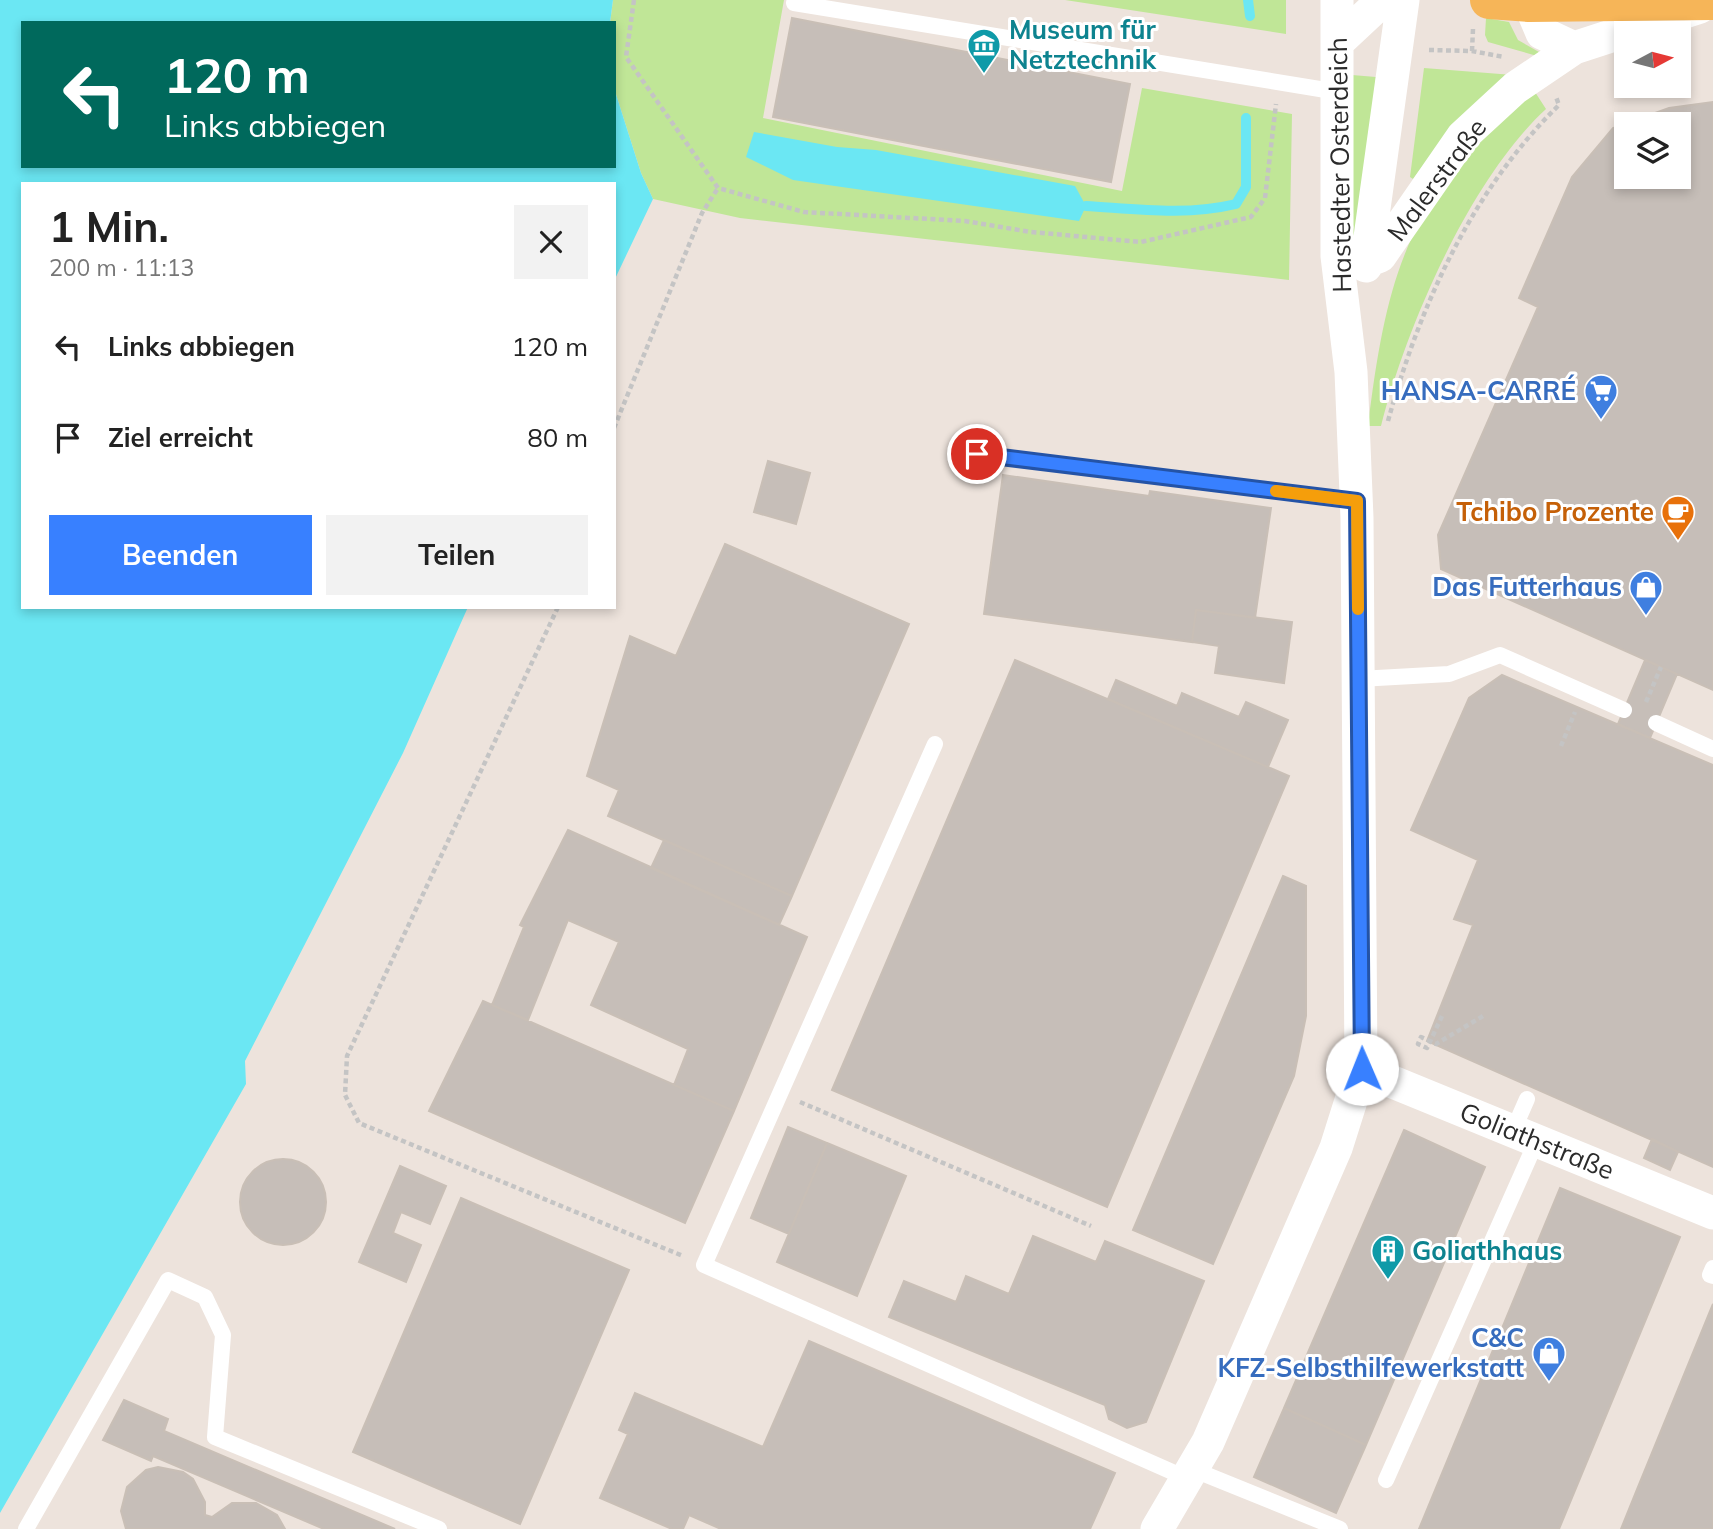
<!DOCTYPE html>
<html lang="de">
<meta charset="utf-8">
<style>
body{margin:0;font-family:Mulish,sans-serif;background:#f2f2f2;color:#222;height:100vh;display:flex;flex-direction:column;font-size:26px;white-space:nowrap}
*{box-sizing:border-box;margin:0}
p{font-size:23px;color:#767676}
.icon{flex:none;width:38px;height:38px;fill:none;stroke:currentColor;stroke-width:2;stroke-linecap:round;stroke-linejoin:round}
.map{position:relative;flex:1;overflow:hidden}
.side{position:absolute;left:21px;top:182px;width:595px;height:427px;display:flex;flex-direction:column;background:#fff;border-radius:0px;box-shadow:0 4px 10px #0003}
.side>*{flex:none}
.top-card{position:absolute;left:21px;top:21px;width:595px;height:147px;border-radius:0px;box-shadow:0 4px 10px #0003;background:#00695c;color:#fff;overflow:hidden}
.needle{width:46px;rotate:83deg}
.controls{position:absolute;left:1614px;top:21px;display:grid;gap:14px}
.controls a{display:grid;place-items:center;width:77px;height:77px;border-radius:0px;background:#fff;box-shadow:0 4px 10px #0003;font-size:35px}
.pin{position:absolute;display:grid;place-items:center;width:60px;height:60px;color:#fff;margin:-30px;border:4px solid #fff;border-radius:50%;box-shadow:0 2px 7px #0007}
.me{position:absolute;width:77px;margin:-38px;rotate:359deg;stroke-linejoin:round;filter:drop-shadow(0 0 5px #0008)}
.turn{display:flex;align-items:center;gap:24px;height:147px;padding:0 28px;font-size:32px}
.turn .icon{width:91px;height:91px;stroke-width:2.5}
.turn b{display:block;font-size:49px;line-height:60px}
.round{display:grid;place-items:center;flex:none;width:74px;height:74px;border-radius:0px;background:#f2f2f2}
.head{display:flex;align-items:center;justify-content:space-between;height:119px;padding:0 28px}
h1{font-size:42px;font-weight:700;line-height:52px}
.action{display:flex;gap:14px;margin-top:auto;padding:14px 28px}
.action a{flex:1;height:80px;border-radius:0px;background:#3880ff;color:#fff;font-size:28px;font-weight:700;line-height:80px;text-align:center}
.action a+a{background:#f2f2f2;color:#222}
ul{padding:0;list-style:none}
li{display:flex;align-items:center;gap:21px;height:91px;padding:0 28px}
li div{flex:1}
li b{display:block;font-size:26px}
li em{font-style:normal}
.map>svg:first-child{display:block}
</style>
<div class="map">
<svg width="1713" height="1529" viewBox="0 0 1713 1529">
<rect width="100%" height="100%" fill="#ede3dc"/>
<path fill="#c0e697" d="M613,0h171l-21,118 359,73 20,-103 150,26 -3,166 -549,-62 -87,-19 -12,-26 -27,-85v-65h-4z
M1065,0h221v34z
M1486,18l23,4 9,18 21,12 -2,4 -49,-14 -3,-7z
M1424,68l89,7 -77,73 -23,31 -3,-2z
M1352,75l24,2 -23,200z
M1535,92l11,17c-76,70 -140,218 -165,317h-13c19,-155 41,-233 167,-334z"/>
<path fill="#6be7f3" d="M0,0h613l-3,23h-587v143h591v-78l27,85 12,26 -39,82v-97h-591v423h445l-65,146 -158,308 1,23 -246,429z
M754,132l83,15 39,3 199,36 11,20 -7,15 -286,-41 -47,-23z"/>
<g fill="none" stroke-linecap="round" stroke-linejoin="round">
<path stroke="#6be7f3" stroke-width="10" d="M1248,0l2,16
M1086,206c50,3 100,10 150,-2l10,-17v-69"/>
</g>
<path fill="#c6beb8" stroke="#c9bfb6" stroke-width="2" fill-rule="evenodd" d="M792,18l338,66 -19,98 -338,-65z
M1713,102v588l-272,-121 -3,-34 100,-228 -19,-9 53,-121 41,-49 56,-20zM1626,124h52v53h-52z
M768,461l42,12 -14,51 -42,-12z
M1003,475l146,21 1,-5 121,17 -16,110 -59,-8 -4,32 -208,-28z
M725,544l184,80 -117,272 -184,-80 11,-26 -32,-14 43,-140 46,20z
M1196,610l96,12 -8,61 -69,-10 4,-27 -27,-4z
M1015,660l274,116 -182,431 -275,-117z
M1645,660l32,14 -27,64 -32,-14z
M1502,675l211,90v402l-286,-126 46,-116 -19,-6 24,-59 -67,-30 58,-132z
M1116,680l61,26 5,-13 57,24 7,-15 42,18 -20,47 -160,-68z
M568,830l239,107 -73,174 -60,-26 14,-36 -97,-44 28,-63 -51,-22 -40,100 -36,-15 32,-78 -4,-2z
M664,840l128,56 -13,29 -128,-57z
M1283,876l23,10v130l-12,60 -81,188 -80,-34z
M483,1001l251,110 -49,112 -256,-112z
M788,1127l39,16 -38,91 -38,-16z
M1404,1130l81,37 -119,278 -82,-37z
M1652,1139l26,13 -8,18 -26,-12z
M827,1143l79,33 -49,120 -80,-34z
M240 1202a43 43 0 1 1 86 0a43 43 0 1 1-86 0Z
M400,1166l46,20 -16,38 -29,-12 -8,21 28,12 -15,37 -47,-20z
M1560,1188l120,49 -121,292h-140z
M461,1198l168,72 -109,254 -167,-72z
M1033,1236l63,26 9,-21 99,40 -58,141 -19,6 -18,-9 -4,-14 -216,-88 15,-36 52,21 10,-26 43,18z
M1713,1304v225h-92l15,-37z
M809,1341l306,132 -25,56h-369l-32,-14 -6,14h-11l-72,-31 28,-64 -9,-4 16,-37 128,54z
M124,1400l44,19 -4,12 231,98h-71l-171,-73 -2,5 -48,-21z
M1284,1408l82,37 -30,68 -82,-36z
M158,1467l25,5 10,7 12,23v13l7,2 20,-14h24l21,12 8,14h-159l-5,-18 6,-24 19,-17z"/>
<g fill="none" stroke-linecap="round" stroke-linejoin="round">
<path stroke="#c4c4c4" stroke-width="4.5" stroke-dasharray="5 3.5" stroke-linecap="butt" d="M634,0l-8,57 92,131 86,24 161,9 66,11 110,10 110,-25 14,-19 11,-94
M1429,50l43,1 32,6
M1472,51l1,-22
M1388,421c32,-116 84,-231 171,-316l-3,-8
M614,428l88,-215 16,-25
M558,607l-211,449 -2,39 14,28 324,133
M1646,702l15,-35
M1561,746l14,-34
M1442,1016l-15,32 -9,-4 3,-7 15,7 47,-28
M800,1102l291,124"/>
<path stroke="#fff" stroke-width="16" d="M794,3l544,89
M977,454l380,47
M1359,679l90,-5 51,-19 124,55
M1656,723l57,26
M935,744l-231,521 482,213
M1513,1131l14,-32
M1713,1268l-3,7 3,1
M1192,1469l148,60
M1386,1480l151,-340
M26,1529l142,-249 37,17 18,38 -8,102 224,92"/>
<path stroke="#fff" stroke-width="33" d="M1528,0l14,33 32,15
M1337,43l46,-43
M1367,261l13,-5 83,-120 52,-48 59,-40 126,-41
M1366,266l37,-266
M1361,1069l352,144
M1157,1529l51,-87 128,-294 25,-79 -4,-551 -6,-146 -14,-116v-256"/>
<path stroke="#f6b558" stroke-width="38" d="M1489,0l40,3 184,-2"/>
</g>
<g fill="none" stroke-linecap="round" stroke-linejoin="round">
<defs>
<path id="route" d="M977,454l380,47 5,568"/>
</defs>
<use href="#route" stroke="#2453a6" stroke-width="18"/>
<use href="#route" stroke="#3880ff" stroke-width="12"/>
<path stroke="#f59e0b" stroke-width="12" d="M1276,491l81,10 1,108"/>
</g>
<defs>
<symbol id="museum-pin" viewBox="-11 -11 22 30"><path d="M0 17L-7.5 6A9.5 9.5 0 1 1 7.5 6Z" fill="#0f9aa8" stroke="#fff"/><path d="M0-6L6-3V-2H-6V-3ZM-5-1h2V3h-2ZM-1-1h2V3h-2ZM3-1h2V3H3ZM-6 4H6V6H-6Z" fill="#fff"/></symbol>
<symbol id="supermarket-pin" viewBox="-11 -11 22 30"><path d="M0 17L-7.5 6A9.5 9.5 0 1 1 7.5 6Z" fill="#3f7fe0" stroke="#fff"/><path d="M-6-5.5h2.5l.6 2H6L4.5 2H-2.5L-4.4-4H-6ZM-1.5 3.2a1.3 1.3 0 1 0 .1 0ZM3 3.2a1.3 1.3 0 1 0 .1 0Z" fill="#fff"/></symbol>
<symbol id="cafe-pin" viewBox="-11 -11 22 30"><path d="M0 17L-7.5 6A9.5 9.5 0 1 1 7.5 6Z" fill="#e8710a" stroke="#fff"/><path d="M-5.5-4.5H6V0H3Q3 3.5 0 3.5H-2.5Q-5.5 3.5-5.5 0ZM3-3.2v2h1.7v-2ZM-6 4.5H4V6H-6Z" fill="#fff"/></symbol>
<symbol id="shop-pin" viewBox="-11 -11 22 30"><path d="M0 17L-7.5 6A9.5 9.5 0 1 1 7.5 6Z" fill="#3f7fe0" stroke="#fff"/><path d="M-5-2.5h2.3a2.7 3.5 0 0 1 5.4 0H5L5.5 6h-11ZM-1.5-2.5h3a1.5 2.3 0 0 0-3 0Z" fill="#fff"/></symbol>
<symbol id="building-pin" viewBox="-11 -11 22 30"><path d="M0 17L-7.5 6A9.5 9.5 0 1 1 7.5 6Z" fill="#0f9aa8" stroke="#fff"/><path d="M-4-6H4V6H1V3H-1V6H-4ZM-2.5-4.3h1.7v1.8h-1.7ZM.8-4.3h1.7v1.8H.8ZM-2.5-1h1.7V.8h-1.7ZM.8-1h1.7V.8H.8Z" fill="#fff"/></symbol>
</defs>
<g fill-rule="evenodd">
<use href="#museum-pin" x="965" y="26" width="38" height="52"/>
<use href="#supermarket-pin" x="1582" y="372" width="38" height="52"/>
<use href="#cafe-pin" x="1659" y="493" width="38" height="52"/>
<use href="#shop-pin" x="1627" y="568" width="38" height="52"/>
<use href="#building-pin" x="1369" y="1232" width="38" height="52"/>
<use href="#shop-pin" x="1530" y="1334" width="38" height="52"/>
</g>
<g text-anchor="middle" stroke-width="6" stroke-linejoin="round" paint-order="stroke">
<g font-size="26" font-weight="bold" fill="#0d838f" stroke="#fff" text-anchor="start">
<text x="1009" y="39">Museum für<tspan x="1009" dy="30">Netztechnik</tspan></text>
<text x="1412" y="1260">Goliathhaus</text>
</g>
<g font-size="26" fill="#2b2b2b" stroke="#fff">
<text transform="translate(1340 165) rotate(-91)" y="9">Hastedter Osterdeich</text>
<text transform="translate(1437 180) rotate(-53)" y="9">Malerstraße</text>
<text transform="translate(1537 1141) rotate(22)" y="9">Goliathstraße</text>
</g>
<g font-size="26" font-weight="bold" fill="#366cbe" stroke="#fff" text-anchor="end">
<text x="1576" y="400">HANSA-CARRÉ</text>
<text x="1622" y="596">Das Futterhaus</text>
<text x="1524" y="1347">C&amp;C<tspan x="1524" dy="30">KFZ-Selbsthilfewerkstatt</tspan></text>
</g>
<g font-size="26" font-weight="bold" fill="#c56008" stroke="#fff" text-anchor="end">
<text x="1654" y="521">Tchibo Prozente</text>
</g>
</g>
</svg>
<div class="controls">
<a><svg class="needle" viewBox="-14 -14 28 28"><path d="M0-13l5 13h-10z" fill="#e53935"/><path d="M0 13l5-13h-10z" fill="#767676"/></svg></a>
<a><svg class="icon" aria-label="layers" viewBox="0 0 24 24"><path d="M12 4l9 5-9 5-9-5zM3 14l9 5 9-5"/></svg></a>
</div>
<div class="pin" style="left:977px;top:454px;background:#d93025"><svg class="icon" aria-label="arrive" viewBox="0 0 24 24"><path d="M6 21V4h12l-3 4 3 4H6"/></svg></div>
<svg class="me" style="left:1362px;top:1069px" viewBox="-20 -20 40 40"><circle r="19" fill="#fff"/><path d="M0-13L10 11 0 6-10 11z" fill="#3880ff"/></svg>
<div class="top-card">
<div class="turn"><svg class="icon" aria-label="left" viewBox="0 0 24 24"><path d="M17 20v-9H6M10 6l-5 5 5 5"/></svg><div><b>120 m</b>Links abbiegen</div></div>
</div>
<section class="side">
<div class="head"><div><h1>1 Min.</h1><p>200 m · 11:13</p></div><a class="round"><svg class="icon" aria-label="close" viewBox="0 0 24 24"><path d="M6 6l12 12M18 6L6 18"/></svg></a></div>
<ul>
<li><svg class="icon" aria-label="left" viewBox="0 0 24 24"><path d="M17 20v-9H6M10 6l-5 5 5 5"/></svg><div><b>Links abbiegen</b></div><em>120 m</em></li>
<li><svg class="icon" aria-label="arrive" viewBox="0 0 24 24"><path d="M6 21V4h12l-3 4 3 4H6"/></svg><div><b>Ziel erreicht</b></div><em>80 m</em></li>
</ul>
<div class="action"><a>Beenden</a><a>Teilen</a></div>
</section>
</div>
